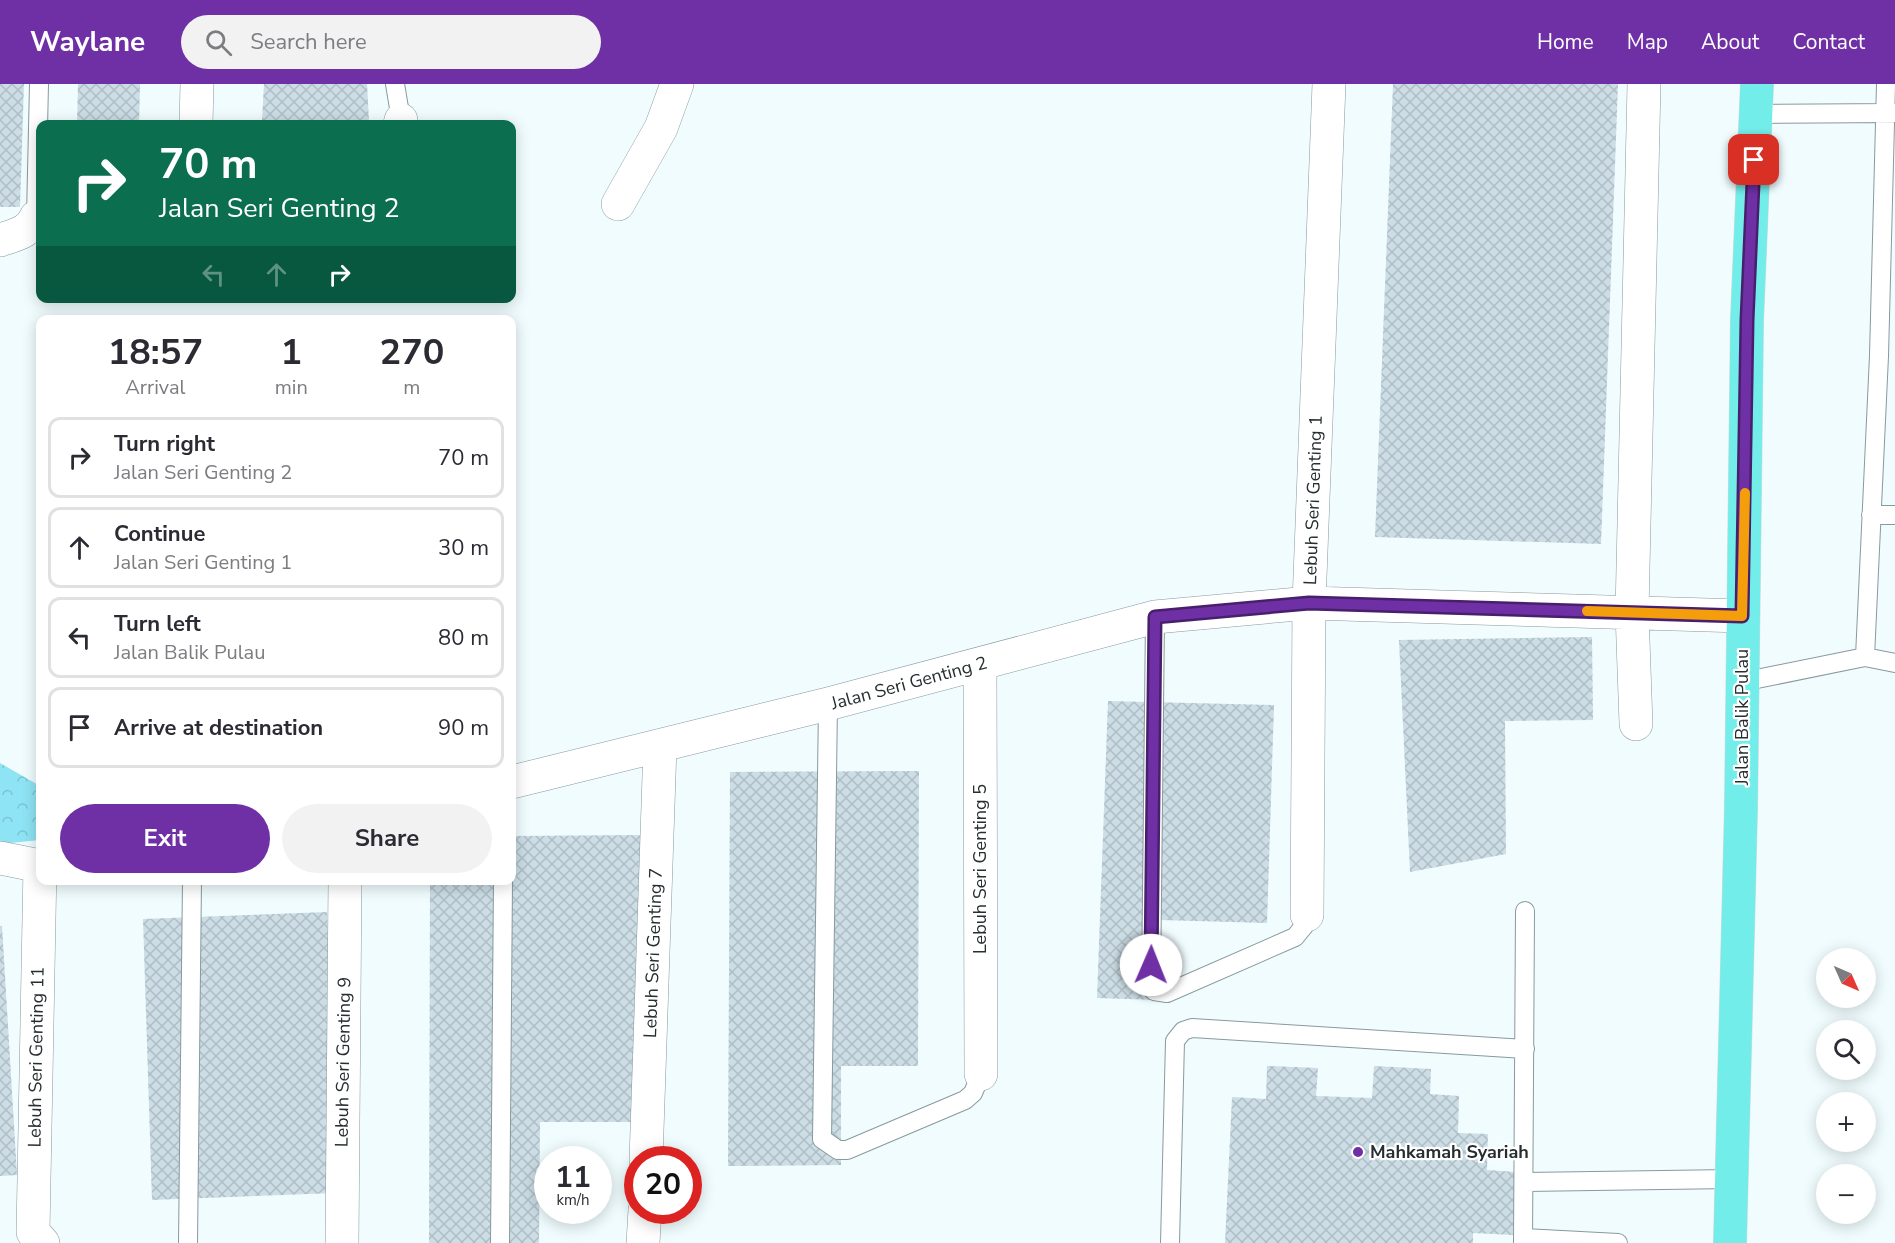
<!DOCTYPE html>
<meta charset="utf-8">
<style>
body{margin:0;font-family:"Nunito Sans",sans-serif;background:#f2f2f3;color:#2b2b33;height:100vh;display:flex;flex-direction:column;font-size:22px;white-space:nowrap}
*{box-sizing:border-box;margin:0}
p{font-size:20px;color:#7c7c81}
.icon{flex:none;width:33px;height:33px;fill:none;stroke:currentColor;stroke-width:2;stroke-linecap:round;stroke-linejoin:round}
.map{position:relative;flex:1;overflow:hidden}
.panel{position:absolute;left:36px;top:231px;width:480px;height:570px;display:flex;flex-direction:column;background:#fff;border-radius:12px;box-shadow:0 3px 15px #0003}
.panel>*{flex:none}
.guide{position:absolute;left:36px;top:36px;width:480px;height:183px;border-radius:12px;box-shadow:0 3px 15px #0003;background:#0b6e4f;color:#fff;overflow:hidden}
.needle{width:39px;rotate:135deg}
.controls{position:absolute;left:1816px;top:864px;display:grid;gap:12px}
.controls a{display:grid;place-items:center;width:60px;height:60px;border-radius:50%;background:#fff;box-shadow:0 3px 15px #0003;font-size:30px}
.speed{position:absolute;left:534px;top:1062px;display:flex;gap:12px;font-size:30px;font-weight:700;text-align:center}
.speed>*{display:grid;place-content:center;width:78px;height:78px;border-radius:50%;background:#fff;box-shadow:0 3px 15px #0003;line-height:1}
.speed small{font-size:15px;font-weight:400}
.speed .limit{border:9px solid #d22;background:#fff;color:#111}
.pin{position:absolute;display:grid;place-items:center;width:51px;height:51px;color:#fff;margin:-26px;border-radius:12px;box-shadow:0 3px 9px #0006}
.me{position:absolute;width:66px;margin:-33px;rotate:1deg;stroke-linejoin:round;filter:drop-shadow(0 0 4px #0008)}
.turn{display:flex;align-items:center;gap:21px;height:126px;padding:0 24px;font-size:27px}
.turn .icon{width:78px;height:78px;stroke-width:2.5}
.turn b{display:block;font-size:42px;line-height:51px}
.lanes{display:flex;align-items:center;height:57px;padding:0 24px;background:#0003;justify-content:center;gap:30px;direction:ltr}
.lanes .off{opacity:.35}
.eta{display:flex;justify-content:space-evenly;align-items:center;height:102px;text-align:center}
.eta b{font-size:36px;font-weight:700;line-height:42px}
.cta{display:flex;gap:12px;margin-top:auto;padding:12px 24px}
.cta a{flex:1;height:69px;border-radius:36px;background:#6f30a5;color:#fff;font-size:24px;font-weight:700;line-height:69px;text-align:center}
.cta a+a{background:#f2f2f3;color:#2b2b33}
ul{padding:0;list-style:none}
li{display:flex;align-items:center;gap:18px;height:81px;margin:0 12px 9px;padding:0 12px;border:3px solid #e1e1e2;border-radius:12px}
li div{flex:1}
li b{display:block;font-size:22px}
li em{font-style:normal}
header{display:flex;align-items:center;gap:36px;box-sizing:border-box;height:84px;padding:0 30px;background:#6f30a5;color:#fff}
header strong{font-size:28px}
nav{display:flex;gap:33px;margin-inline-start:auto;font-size:21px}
.search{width:420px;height:54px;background:#f2f2f3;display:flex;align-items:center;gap:15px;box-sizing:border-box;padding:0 21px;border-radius:33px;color:#7c7c81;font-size:22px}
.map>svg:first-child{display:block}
</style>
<header>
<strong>Waylane</strong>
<div class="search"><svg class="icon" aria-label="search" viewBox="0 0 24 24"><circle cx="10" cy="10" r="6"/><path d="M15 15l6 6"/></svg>Search here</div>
<nav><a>Home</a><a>Map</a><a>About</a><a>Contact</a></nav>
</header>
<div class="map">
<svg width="1895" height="1159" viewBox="0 0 1895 1159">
<defs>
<pattern id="park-crowns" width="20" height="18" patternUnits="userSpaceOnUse" patternTransform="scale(1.5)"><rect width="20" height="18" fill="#8ee4f4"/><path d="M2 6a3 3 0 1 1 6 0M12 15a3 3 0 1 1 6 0" fill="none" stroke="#7ac4d2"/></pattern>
<pattern id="building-cross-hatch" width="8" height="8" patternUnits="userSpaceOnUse" patternTransform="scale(1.5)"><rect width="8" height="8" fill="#ccdde5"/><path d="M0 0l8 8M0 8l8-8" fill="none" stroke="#afbec5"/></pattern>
</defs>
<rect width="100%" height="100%" fill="#f0fcfe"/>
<path fill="url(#park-crowns)" d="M0,679l40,23v54l-40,4z"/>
<path fill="url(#building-cross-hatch)" d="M0,0h24l-4,123h-20z
M78,0h62l-1,40h-62z
M264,0h103l2,37 -107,-1z
M1393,0h225l-17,460 -226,-7z
M1592,553l1,83 -88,1 1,133 -96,18 -11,-232z
M1108,617l166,4 -7,218 -106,-3 -3,80 -61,-2z
M919,687l-1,295h-77v99l-113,1 2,-394z
M647,751l-1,287h-106l-1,121h-110l1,-363h82v-44z
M327,828l9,281 -184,7 -9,-281z
M0,842h2l15,249 -17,1z
M1267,982l51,2 -2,28 56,2 2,-32 57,3 -1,25 29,2 -1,37 30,1 -1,36 29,2 -3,63 -40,-2v10h-248l7,-146 34,2z"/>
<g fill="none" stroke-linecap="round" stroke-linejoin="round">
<defs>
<path id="lane" d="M395,0l6,36
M1757,30l138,-1
M36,133l3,-133
M1871,431h24
M1155,533l-4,371 3,3 13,2 128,-56 9,-11 3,-11
M1865,573l14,-301 7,-272
M1742,598l123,-25 30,6
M828,620l-6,435 16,11h9l118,-50 8,-7 8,-19
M1525,1098l206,-3
M1524,1154l94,5
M188,1159l4,-363
M500,1159l3,-363
M1170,1159l5,-202 8,-10 9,-3 333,21
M1523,1159l2,-332"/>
<path id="street" d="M196,40l1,-40
M400,40l1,-4
M618,120l43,-76 16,-44
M0,156c15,-5 29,-7 36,-23
M980,580l1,410
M1636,640l-4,-112 12,-528
M512,698l316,-78 327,-87 154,-14 433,13
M0,774l40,8
M40,782l-7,366 10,11
M1307,831l2,-312 20,-519
M646,1076l14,-414
M342,1159l3,-363
M643,1159l2,-33"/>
<path id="primary" d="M1730,1159l11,-435 6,-488 10,-236"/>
</defs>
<use href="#lane" stroke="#879a9e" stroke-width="20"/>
<use href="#street" stroke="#879a9e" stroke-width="34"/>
<use href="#primary" stroke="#d8d9da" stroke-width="34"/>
<use href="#lane" stroke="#fff" stroke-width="18"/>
<use href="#street" stroke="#fff" stroke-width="33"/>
<use href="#primary" stroke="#73edea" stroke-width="33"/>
</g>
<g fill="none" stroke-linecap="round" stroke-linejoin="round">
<defs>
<path id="route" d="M1151,881l4,-348 154,-14 433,13 5,-296 7,-160"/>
</defs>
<use href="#route" stroke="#481f6b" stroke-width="15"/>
<use href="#route" stroke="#6f30a5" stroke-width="10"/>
<path stroke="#f59e0b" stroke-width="10" d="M1587,527l155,5 3,-123"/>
</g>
<circle fill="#6f30a5" stroke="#fff" stroke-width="2" cx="1358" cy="1068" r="6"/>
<g text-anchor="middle" stroke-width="4.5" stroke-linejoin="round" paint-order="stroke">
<g font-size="18" fill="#272e30" stroke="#fff">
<text transform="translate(1313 416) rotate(-88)" y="6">Lebuh Seri Genting 1</text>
<text transform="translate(909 599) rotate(-15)" y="6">Jalan Seri Genting 2</text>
<text transform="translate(1742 633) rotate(-90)" y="6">Jalan Balik Pulau</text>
<text transform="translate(980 785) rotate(-90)" y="6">Lebuh Seri Genting 5</text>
<text transform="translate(653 869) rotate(-88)" y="6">Lebuh Seri Genting 7</text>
<text transform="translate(36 973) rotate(-89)" y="6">Lebuh Seri Genting 11</text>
<text transform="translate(343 978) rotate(-89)" y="6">Lebuh Seri Genting 9</text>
</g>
<g font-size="18" font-weight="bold" fill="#272e30" stroke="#fff" text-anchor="start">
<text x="1370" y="1074">Mahkamah Syariah</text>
</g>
</g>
</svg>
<div class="controls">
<a><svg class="needle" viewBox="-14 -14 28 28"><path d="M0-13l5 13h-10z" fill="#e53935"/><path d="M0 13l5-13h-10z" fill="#7c7c81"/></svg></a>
<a><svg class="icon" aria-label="search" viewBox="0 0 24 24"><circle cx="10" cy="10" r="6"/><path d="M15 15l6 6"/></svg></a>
<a>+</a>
<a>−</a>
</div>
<div class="speed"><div>11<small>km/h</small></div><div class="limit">20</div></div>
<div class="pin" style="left:1754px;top:76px;background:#d93025"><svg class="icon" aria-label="arrive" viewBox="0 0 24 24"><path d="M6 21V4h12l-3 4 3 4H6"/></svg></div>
<svg class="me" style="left:1151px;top:881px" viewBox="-20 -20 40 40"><circle r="19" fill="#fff"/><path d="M0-13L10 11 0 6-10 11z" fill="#6f30a5"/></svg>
<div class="guide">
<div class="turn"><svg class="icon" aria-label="right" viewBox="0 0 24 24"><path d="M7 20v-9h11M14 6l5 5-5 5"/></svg><div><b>70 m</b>Jalan Seri Genting 2</div></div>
<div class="lanes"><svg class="icon off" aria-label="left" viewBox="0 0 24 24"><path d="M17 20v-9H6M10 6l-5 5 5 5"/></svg><svg class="icon off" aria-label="ahead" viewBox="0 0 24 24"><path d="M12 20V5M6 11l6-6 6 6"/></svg><svg class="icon" aria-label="right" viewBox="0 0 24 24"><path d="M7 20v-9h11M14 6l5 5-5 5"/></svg></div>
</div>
<section class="panel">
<div class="eta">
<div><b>18:57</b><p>Arrival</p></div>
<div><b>1</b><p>min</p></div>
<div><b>270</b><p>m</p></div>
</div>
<ul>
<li><svg class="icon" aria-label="right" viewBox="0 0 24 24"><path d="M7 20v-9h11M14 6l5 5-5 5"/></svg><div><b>Turn right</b><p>Jalan Seri Genting 2</p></div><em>70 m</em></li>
<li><svg class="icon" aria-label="ahead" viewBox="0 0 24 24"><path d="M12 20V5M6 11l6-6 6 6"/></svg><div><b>Continue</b><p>Jalan Seri Genting 1</p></div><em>30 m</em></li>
<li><svg class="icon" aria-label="left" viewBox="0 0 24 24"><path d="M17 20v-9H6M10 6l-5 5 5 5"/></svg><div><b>Turn left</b><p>Jalan Balik Pulau</p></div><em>80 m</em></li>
<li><svg class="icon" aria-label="arrive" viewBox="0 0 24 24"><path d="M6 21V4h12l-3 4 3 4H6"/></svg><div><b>Arrive at destination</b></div><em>90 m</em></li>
</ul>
<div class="cta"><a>Exit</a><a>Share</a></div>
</section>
</div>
